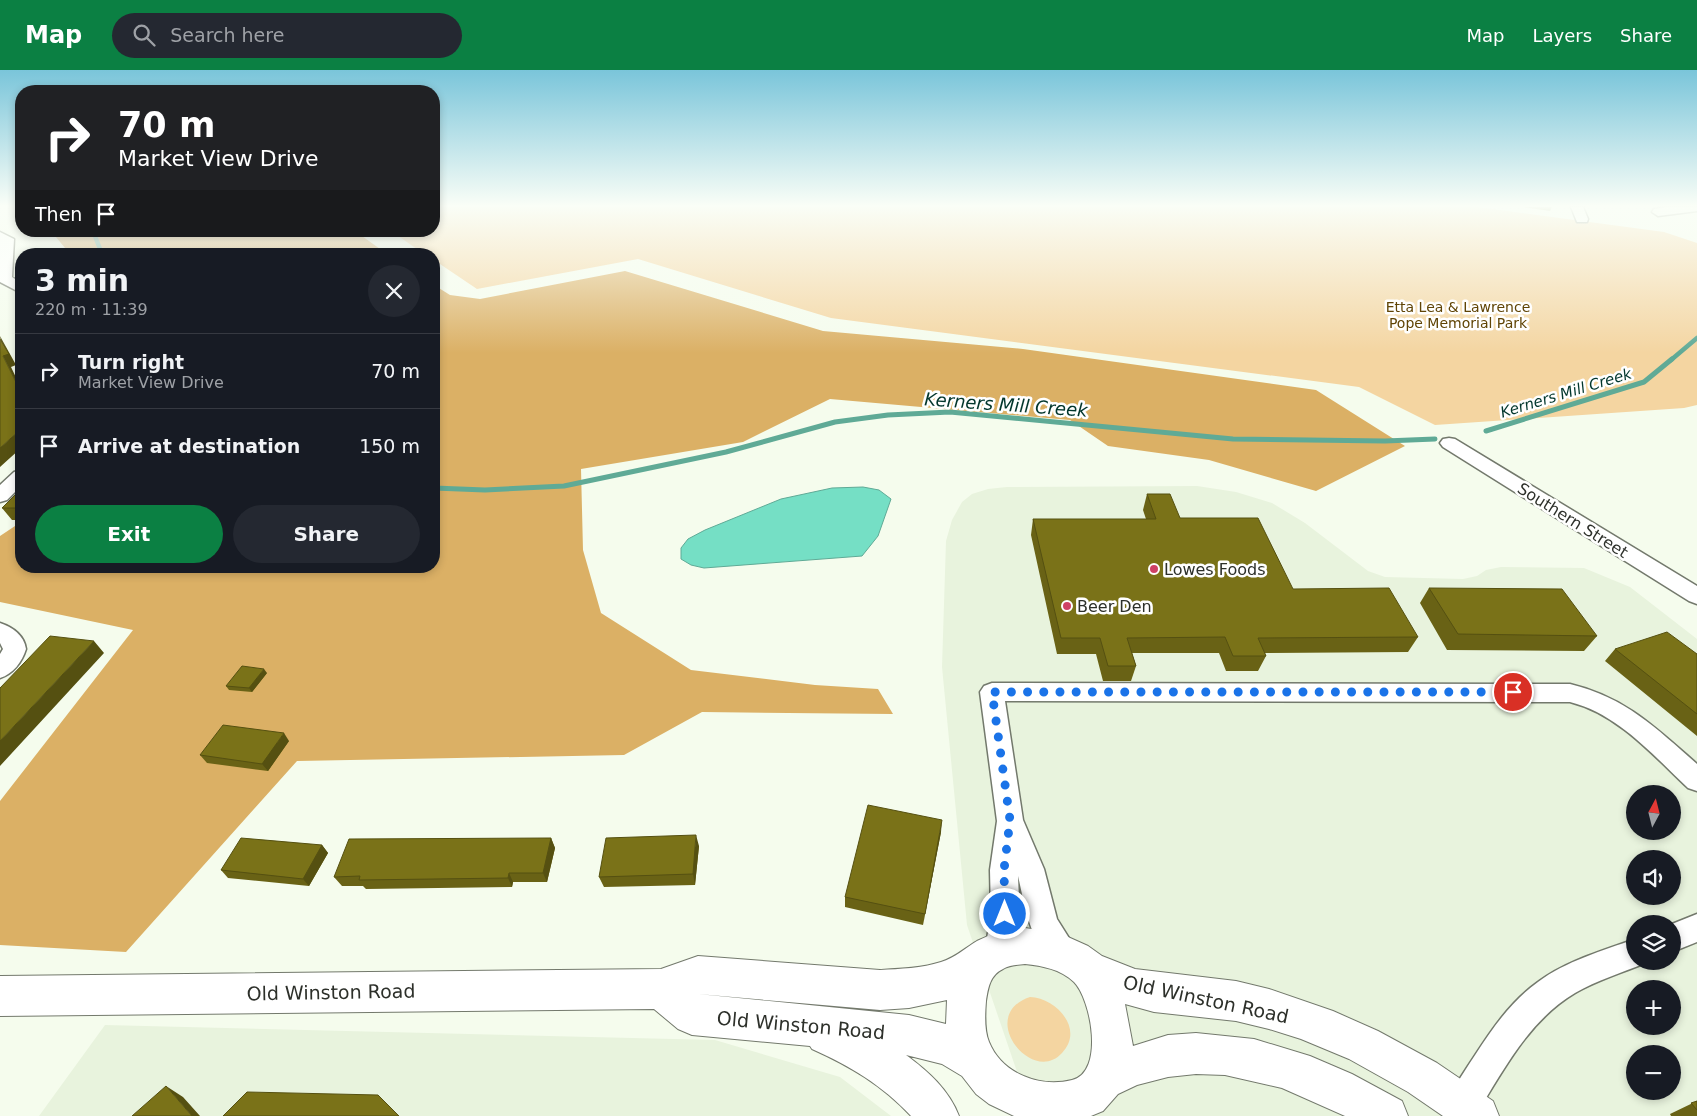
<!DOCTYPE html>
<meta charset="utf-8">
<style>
body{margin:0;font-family:"DejaVu Sans",sans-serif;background:#242831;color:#f1f3f6;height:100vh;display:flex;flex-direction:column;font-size:19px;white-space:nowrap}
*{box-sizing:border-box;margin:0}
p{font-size:16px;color:#9ea1a6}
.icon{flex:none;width:28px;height:28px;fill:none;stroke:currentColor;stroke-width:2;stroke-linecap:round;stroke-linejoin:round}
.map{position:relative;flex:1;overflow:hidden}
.panel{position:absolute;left:15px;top:178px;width:425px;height:325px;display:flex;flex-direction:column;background:#171b24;border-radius:20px;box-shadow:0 2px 8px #0003}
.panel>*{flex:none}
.banner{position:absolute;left:15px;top:15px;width:425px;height:152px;border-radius:20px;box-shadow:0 2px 8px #0003;background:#202124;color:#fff;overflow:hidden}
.needle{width:32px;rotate:7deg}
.buttons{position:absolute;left:1626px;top:715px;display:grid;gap:10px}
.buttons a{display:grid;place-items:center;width:55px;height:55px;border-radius:50%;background:#171b24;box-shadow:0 2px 8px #0003;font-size:25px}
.pin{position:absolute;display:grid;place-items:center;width:42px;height:42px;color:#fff;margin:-21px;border:2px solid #fff;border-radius:50%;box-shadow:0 1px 5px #0007}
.me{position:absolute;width:55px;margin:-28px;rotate:0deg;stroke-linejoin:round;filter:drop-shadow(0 0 4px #0008)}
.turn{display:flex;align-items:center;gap:18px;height:105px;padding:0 20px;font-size:22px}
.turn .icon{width:65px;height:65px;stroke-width:2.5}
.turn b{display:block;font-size:35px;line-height:42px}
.then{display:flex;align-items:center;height:48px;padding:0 20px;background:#0003;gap:10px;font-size:19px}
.round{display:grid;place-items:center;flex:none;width:52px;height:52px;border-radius:26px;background:#242831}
.summary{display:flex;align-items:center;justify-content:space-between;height:85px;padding:0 20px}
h1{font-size:30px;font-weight:700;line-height:38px}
.primary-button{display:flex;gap:10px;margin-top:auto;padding:10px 20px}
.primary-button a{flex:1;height:58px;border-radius:30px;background:#0b8043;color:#fff;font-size:20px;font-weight:700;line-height:58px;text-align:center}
.primary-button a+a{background:#242831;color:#f1f3f6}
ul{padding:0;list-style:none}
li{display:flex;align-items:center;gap:15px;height:75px;padding:0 20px;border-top:1px solid #363941}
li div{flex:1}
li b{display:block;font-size:19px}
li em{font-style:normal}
header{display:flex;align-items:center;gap:30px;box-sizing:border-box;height:70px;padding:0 25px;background:#0b8043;color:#fff}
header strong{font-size:24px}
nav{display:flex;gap:28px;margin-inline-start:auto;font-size:18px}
.search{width:350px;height:45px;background:#242831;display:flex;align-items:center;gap:12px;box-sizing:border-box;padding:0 18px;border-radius:28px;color:#9ea1a6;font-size:19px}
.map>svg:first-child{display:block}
</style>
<header>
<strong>Map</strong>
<div class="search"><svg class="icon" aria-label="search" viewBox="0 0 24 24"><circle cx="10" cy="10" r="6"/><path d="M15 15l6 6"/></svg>Search here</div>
<nav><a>Map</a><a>Layers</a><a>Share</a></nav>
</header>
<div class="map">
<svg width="1697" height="1046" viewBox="0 0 1697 1046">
<rect width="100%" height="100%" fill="#f5fced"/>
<path fill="#e8f3dd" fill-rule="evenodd" d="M1197,416l39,6 36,11 33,20 63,48 17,6 78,2 14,-3 9,-6 15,-3 83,1 46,19 67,52v477h-665l-65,-191 -25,-258 4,-126 6,-21 10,-18 10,-8 16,-5 19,-2zM1635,724h37v37h-37zM1635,789h37v37h-37zM1635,854h37v37h-37zM1635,919h37v37h-37zM1635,984h37v37h-37z
M105,955l610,15 125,37 51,39h-852z"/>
<path fill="#f4d5a1" d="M434,137h1043l187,25 33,11v162l-13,3 -249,17 -76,-38 -528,-69 -193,-59 -161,30 -43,-29v-6h-10l-33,-23h43z
M1030,927c26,1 55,32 32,56 -30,33 -86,-38 -32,-56z"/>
<path fill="#dbb065" d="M51,161h304l32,23h-317z
M625,201l198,60 200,18 293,41 89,56 -89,45 -107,-31 -101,-14 -38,-26 -240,-21 -87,43 -162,27 2,81 18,63 90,57 124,15 63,4 15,25 -191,-2 -78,43 -327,6 -171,191 -126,-7v-144l133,-171 -133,-28v-66l21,-14v44h413v-281l16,10 30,4z"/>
<path fill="#75dfc5" stroke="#5faa96" d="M863,417l16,3 12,9 -13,37 -16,20 -158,12 -13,-3 -10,-6v-11l7,-9 17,-9 76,-31 51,-11z"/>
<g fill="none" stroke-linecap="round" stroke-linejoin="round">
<path stroke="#5faa96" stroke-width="4.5" d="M93,161l9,23
M1671,290l26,-22"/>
<path stroke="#5faa96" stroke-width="5" d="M1486,361l158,-49 28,-23
M434,418l51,2 79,-4 162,-34 109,-30 53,-7 62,-3 283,27 152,2 50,-2"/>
<defs>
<path id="street" d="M1571,137h12l5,12 -1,3h-10z
M1667,137h30v4l-39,5 -6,-4 2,-3z
M0,162l14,7 -2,38 9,6v10l-21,-11z
M1449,368l6,1 242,147v18l-8,-3 -246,-154 -3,-4 3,-4z
M21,400v16l-14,14 -7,2v-17l14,-13z
M0,553c12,4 24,12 26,26 -4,13 -13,25 -26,29v-24l3,-5 -3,-6z
M992,613l578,1c55,13 86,44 127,80v27l-9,-3c-35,-33 -70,-74 -118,-86l-565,-1 18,119 21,49 13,50 22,35 -5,10 -10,4c-32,-12 -39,-62 -46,-92 1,28 4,59 -8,85l-10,4 -10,-4 -5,-10 6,-37 -1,-44 7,-49 -17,-129 4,-6z
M1697,844v28l-25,10v-28z
M1635,869v22h11l-1,2c-23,10 -48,17 -70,30 -47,28 -72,78 -100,123h-24l-4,-12 4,-12c26,-38 49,-83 87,-110 28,-21 64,-31 97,-43z"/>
<path id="secondary" d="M1025,858l34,5 29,13 14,10 33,13 101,12 33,8 64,22 45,20 59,32 56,38 6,15h-56l-35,-24 -59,-33 -48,-20 -32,-10 -33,-8 -82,-9 -29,-8 8,42 35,-11 28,-2 58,6 56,17 42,18 50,27 6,15h-63l-63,-28 -57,-13 -29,-1 -28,3 -31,8 -19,9 -15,17 -12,5h-77l-25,-12 -13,-10 -14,-18 -20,-12 -36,-9c22,16 43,35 53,61h-48c-29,-31 -61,-50 -99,-67l-2,-3 -118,-11 -14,-6 -24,-20 -654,7v-40l661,-7 37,-13 182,14c20,-1 42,-2 61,-8 14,-4 24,-14 36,-21 15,-8 31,-11 48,-13zM1025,894c18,2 35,5 49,18 17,17 31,90 -2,98 -32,8 -70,-6 -83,-38 -5,-12 -4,-28 -3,-41 2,-13 4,-26 17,-32 6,-4 15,-4 22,-5zM698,924l182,16 29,-2 38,-8 -1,24 -37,-9z"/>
</defs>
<use href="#street" stroke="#73796c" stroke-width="3"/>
<use href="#secondary" stroke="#73796c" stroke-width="2"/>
<use href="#street" fill="#fff" fill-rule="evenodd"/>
<use href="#secondary" fill="#fff" fill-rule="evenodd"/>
</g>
<path fill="#696215" d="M1523,137h29l-2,4z
M21,419v31h-9l-10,-12z
M1147,424l33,24 113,71 125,48 -10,15 -143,1 1,3 -8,15h-32l-7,-18h-87l4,13 -5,15h-28l-7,-27h-39l-26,-119 2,-16h113l-3,-9z
M1429,518l168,48 -13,15 -137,-1 -27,-47z
M1615,579l82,5v82l-92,-75z
M267,603l-15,19 -23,-2 -3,-4z
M289,671l-21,30 -61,-8 -7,-8z
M941,762l-18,93 -78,-18v-10z
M551,768l4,10 -8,34h-34l-1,5 -146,2 -3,-3h-21l-8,-9z
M322,775l6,8 -19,33 -81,-8 -7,-8z
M699,776l-4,39 -91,2 -5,-10z
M1697,1031v15h-26l-1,-2z"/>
<path fill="#555011" d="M0,266l16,29 -5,2 10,21v4l-18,-36z
M21,359v19l-21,19v-19z
M94,571l10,12 -104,113v-25z
M264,599l3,4 -15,19 -3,-4z
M284,663l5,8 -21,30 -6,-7z
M942,750l-1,12 -18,93 2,-11z
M696,765l3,11 -4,39 -2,-11z
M551,768l4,10 -8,34 -4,-9z
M322,775l6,8 -19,33 -6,-7z
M509,803l4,9 -1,5 -4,-9z
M166,1016l17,11 17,19h-8z"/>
<path fill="#7a7218" stroke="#555011" d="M0,269l9,15 -6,2 18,36v37l-21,19z
M21,419v19h-19z
M1147,424h23l10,24h78l35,71 96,-1 29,49 -160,1 8,18h-33l-8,-19 -98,1 9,28h-28l-8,-28h-39l-28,-119h123z
M1429,518l133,1 35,47 -139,-2z
M1667,562l30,22v60l-82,-65z
M50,566l44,5 -94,100v-53z
M242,596l22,3 -15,19 -23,-2z
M223,655l61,8 -22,31 -62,-9z
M868,735l74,15 -17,94 -80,-17z
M696,765l-3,39 -94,3 7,-39z
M241,768l81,7 -19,34 -82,-9z
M551,768l-8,35h-34l-1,5 -149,2 1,-4 -26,1 15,-38z
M166,1016l26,30h-60z
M247,1022l131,3 21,21h-176z
M1697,1031v9l-6,-7z"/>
<linearGradient id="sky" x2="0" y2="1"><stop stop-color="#7ac5da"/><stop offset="0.48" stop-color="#fafef7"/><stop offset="1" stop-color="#fafef7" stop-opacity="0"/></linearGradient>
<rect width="1697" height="283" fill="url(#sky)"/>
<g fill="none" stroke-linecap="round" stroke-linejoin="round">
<path stroke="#1a73e8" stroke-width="9" stroke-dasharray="0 16.2" d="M1005,844l-1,-44 6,-50 -18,-128h521"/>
</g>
<g fill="#cf4065" stroke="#fff" stroke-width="2">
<circle cx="1154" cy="499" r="5"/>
<circle cx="1067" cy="536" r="5"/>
</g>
<g text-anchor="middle" stroke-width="5" stroke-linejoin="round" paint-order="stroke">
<g font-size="14" fill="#604405" stroke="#fff">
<text x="1458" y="242">Etta Lea &amp; Lawrence<tspan x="1458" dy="16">Pope Memorial Park</tspan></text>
</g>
<g font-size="15" font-style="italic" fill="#02362c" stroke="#fff">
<text transform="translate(1566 323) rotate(-17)" y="5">Kerners Mill Creek</text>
</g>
<g font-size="16" fill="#2d302a" stroke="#fff">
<text transform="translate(1573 450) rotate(32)" y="6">Southern Street</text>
</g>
<g font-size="16" fill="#2d302a" stroke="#fff" text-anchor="start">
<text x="1164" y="505">Lowes Foods</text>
<text x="1077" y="542">Beer Den</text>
</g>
<g font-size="18" font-style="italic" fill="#02362c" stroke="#fff">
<text transform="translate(1006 335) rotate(4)" y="6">Kerners Mill Creek</text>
</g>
<g font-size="19" fill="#2d302a" stroke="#fff">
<text transform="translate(331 922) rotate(-1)" y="7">Old Winston Road</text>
<text transform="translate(1206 929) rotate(12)" y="7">Old Winston Road</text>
<text transform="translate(801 955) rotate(5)" y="7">Old Winston Road</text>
</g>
</g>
</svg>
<div class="buttons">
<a><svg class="needle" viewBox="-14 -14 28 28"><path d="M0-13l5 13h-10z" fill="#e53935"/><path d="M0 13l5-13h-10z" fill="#9ea1a6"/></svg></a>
<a><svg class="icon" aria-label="sound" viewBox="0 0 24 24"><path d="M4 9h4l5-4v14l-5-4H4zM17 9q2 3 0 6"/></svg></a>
<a><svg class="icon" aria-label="layers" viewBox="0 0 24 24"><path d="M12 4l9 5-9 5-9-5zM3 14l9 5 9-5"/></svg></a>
<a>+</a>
<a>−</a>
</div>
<div class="pin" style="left:1513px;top:622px;background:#d93025"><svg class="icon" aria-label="arrive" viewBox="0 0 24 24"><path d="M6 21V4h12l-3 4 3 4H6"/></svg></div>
<svg class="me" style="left:1005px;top:844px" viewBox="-20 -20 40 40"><circle r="17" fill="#1a73e8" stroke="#fff" stroke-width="3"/><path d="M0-11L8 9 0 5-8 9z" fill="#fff"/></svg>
<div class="banner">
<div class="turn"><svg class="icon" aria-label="right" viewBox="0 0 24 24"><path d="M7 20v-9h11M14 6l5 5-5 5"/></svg><div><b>70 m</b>Market View Drive</div></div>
<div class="then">Then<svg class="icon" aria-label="arrive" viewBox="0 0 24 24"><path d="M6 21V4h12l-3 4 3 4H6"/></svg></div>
</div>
<section class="panel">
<div class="summary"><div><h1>3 min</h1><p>220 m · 11:39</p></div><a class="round"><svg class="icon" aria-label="close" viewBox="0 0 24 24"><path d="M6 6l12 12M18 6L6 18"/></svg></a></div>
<ul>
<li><svg class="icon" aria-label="right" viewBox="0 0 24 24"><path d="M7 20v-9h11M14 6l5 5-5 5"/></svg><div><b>Turn right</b><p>Market View Drive</p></div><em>70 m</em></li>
<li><svg class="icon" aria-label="arrive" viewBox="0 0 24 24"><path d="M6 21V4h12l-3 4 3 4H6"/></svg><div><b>Arrive at destination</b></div><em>150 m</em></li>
</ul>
<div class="primary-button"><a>Exit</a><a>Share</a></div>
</section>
</div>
